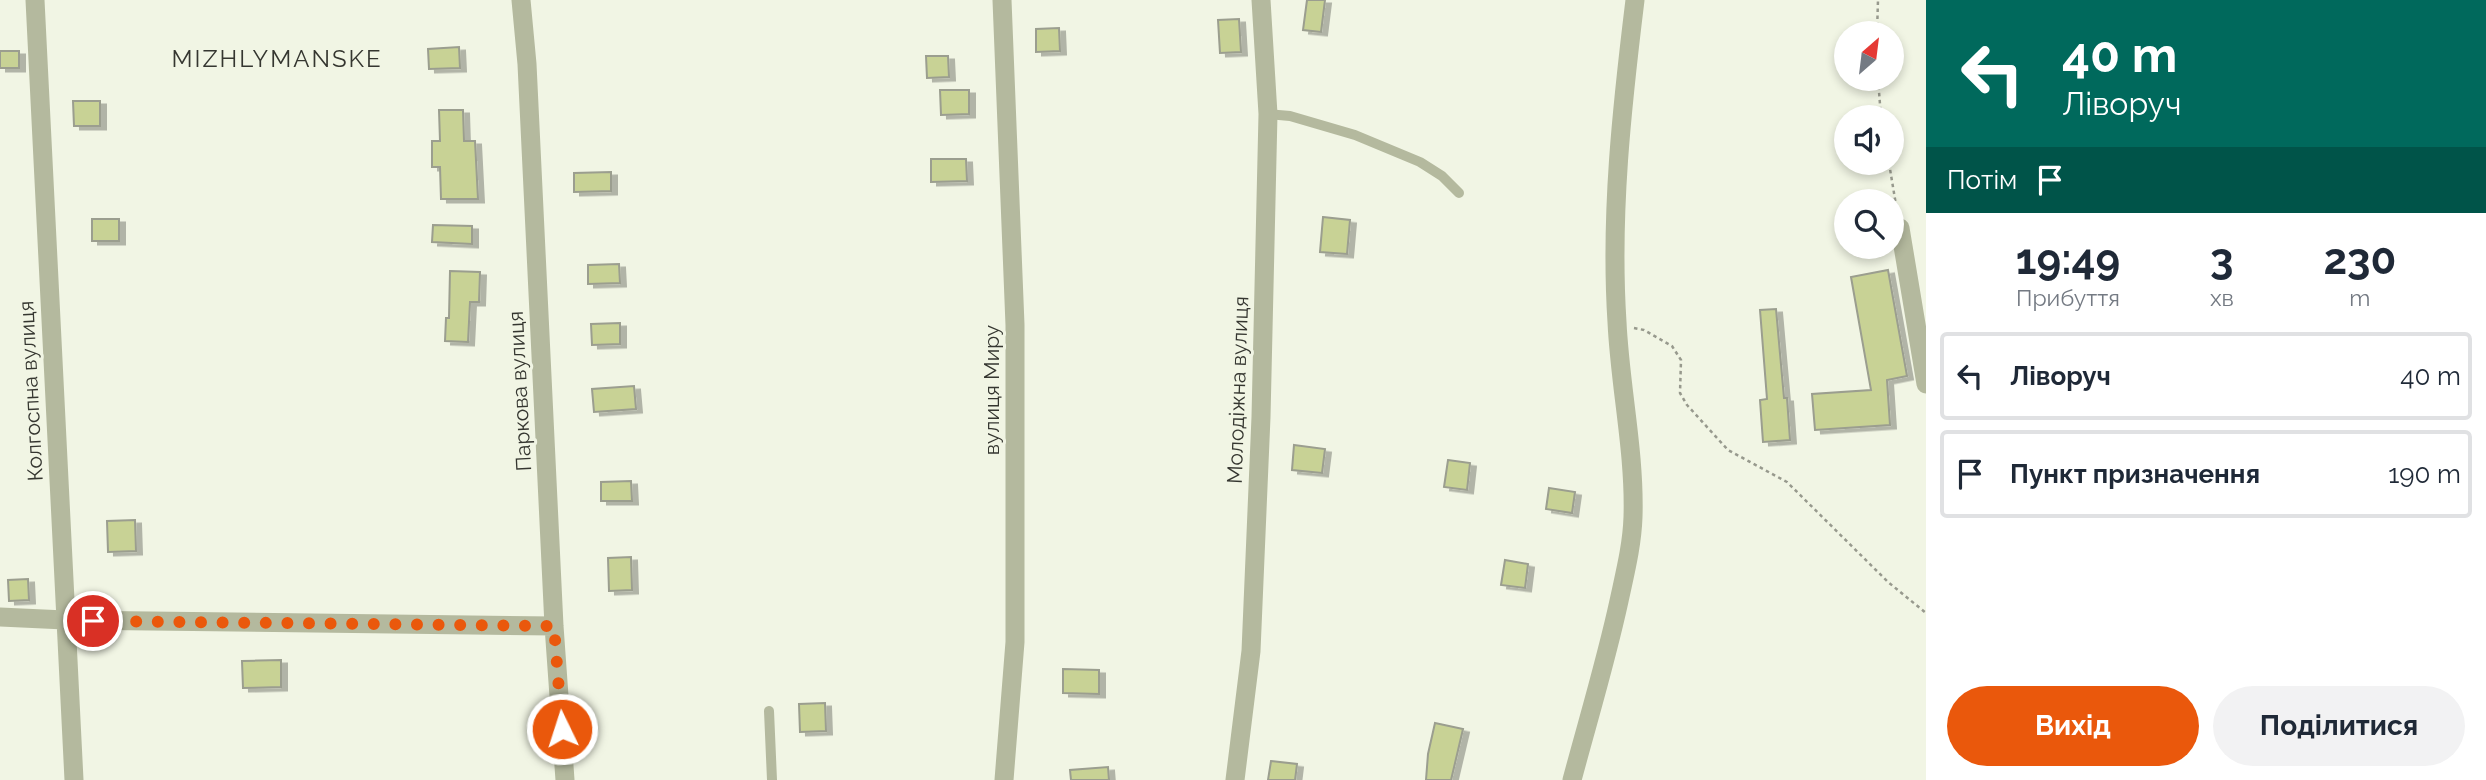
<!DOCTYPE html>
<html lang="uk">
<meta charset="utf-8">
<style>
body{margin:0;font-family:Raleway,sans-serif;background:#f2f2f3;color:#1f2937;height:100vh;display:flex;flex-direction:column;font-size:26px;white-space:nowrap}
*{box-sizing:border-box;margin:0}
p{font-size:23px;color:#747a83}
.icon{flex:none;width:38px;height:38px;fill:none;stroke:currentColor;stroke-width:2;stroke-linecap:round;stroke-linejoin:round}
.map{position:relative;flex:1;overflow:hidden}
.side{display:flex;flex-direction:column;background:#fff;width:560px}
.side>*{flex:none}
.guide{background:#00695c;color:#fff;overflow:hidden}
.needle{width:46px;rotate:28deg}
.controls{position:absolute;left:1834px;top:21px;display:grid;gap:14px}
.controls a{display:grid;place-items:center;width:70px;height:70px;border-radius:50%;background:#fff;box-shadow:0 4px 10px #0003;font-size:35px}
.pin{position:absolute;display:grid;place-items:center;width:60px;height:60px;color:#fff;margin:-30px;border:4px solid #fff;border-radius:50%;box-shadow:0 2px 7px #0007}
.me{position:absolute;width:77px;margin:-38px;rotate:356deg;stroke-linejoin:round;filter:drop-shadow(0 0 5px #0008)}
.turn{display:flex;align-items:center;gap:24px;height:147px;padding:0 21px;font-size:32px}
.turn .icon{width:91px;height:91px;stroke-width:2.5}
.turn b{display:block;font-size:49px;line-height:60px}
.then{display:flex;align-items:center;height:66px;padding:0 21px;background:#0003;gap:14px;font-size:26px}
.eta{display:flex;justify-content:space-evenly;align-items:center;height:119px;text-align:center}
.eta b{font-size:42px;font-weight:700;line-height:49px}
.button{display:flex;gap:14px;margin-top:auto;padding:14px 21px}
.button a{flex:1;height:80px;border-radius:42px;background:#ea580c;color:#fff;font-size:28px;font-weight:700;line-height:80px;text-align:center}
.button a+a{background:#f2f2f3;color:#1f2937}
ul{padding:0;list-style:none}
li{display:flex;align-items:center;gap:21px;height:88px;margin:0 14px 10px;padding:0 7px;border:4px solid #e0e1e3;border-radius:7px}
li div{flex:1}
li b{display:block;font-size:26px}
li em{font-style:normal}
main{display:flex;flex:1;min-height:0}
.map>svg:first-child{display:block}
</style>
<main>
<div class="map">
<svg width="1926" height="780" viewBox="0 0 1926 780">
<defs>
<filter id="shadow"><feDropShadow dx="6" dy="3.5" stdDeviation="0" flood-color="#0004"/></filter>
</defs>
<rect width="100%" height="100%" fill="#f1f5e4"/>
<path fill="#c8d295" stroke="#9b9e8f" stroke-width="2" filter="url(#shadow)" d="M1307,0h18l-4,32 -18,-2z
M1239,19l2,33 -21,1 -2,-33z
M1059,28l1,23 -24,1v-23z
M459,47l1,21 -31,1 -1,-20z
M0,51h19v17h-19z
M926,56h22l1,21 -22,1z
M940,90h29v24l-28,1z
M73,101h27v25h-26z
M439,110h24l1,31h11l3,58h-37l-1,-32h-8v-26h8z
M931,159h35l1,22 -36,1z
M611,172v19l-37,1v-19z
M1323,217l27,3 -3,34 -27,-2z
M92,219h27v22h-27z
M433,225l39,1v18l-40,-2z
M619,264l1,19 -32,1v-19z
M1888,270l19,106 -20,4 3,45 -75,5 -3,-36 59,-4 -20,-113z
M450,271l30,1 -1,30h-9l-2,40 -23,-1 1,-23h3z
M1776,309l8,89h3l3,42 -27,2 -3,-42 7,-1 -7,-89z
M620,323v21l-28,1 -1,-21z
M634,386l2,23 -42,3 -2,-23z
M1294,445l31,4 -3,24 -30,-3z
M1448,460l22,3 -3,27 -23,-3z
M631,481l1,20h-31v-19z
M1549,488l26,4 -3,21 -26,-4z
M135,520l1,31 -28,1 -1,-31z
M631,557l1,33 -23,1 -1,-33z
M1505,560l23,4 -3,24 -24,-3z
M28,579l1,21 -20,1 -1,-21z
M281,660v27l-38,1 -1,-27z
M1063,669l36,1v24l-36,-1z
M825,703l1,28 -26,1 -1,-28z
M1435,723l28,6 -12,51h-25l2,-26z
M1271,761l26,3 -2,16h-27z
M1108,767l1,13h-38l-1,-10z"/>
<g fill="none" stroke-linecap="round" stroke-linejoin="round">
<path stroke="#97998d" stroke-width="2.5" stroke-dasharray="3.5 3.5" stroke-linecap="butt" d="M1877,33l1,-33
M1878,79l3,38
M1889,163l8,48
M1634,328l10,2 28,16 9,14 -1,33 7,12 41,45 59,32 101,100 38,31"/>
<path stroke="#b4b99e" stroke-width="10" d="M1268,114l22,2 65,19 65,27 22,14 17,17
M769,711l3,69"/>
<path stroke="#b4b99e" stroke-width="19" d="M35,0l39,780
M521,0l6,64 27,562 11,154
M1002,0l13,325v317l-11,138
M1900,228l26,156
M0,617l65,3 489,6
M1235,780l16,-129 10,-234 7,-303 -7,-114
M1572,780c16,-60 34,-119 47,-179 6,-28 13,-55 14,-84 2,-65 -13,-130 -16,-195 -7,-107 5,-216 18,-322"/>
</g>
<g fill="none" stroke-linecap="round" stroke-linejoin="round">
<path stroke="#ea580c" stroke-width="12" stroke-dasharray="0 21.6" d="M93,621l461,5 8,103"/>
</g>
<g text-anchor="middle" stroke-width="6" stroke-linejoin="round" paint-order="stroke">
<g font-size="21" fill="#353630" stroke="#f1f5e4">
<text transform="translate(992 390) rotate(-90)" y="7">вулиця Миру</text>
<text transform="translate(1238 390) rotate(-88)" y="7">Молодіжна вулиця</text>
<text transform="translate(31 391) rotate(-93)" y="7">Колгоспна вулиця</text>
<text transform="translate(520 391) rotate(-93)" y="7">Паркова вулиця</text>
</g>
<g font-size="24" letter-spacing="2" fill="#353630" stroke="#f1f5e4">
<text x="277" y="67">MIZHLYMANSKE</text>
</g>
</g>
</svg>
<div class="controls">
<a><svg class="needle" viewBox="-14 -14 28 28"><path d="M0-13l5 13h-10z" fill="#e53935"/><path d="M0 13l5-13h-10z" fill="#747a83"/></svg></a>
<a><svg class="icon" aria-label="sound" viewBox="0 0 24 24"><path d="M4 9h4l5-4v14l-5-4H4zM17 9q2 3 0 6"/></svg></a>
<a><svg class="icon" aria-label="search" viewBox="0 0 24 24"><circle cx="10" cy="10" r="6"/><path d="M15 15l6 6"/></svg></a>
</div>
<div class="pin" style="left:93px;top:621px;background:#d93025"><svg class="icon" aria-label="arrive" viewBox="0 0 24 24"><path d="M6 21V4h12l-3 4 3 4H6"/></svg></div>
<svg class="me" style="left:562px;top:729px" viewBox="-20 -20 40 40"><circle r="17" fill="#ea580c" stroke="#fff" stroke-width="3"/><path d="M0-11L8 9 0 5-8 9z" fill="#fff"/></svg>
</div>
<section class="side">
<div class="guide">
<div class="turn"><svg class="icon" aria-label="left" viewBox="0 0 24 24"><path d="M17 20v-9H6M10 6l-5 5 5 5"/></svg><div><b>40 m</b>Ліворуч</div></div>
<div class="then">Потім<svg class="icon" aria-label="arrive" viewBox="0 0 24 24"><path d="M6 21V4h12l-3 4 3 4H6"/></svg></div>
</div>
<div class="eta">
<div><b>19:49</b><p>Прибуття</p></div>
<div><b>3</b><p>хв</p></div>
<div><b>230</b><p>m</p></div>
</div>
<ul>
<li><svg class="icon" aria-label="left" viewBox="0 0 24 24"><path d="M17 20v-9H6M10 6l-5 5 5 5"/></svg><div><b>Ліворуч</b></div><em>40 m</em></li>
<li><svg class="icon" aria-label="arrive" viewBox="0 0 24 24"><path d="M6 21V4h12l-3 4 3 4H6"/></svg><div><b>Пункт призначення</b></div><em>190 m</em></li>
</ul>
<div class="button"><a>Вихід</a><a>Поділитися</a></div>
</section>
</main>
